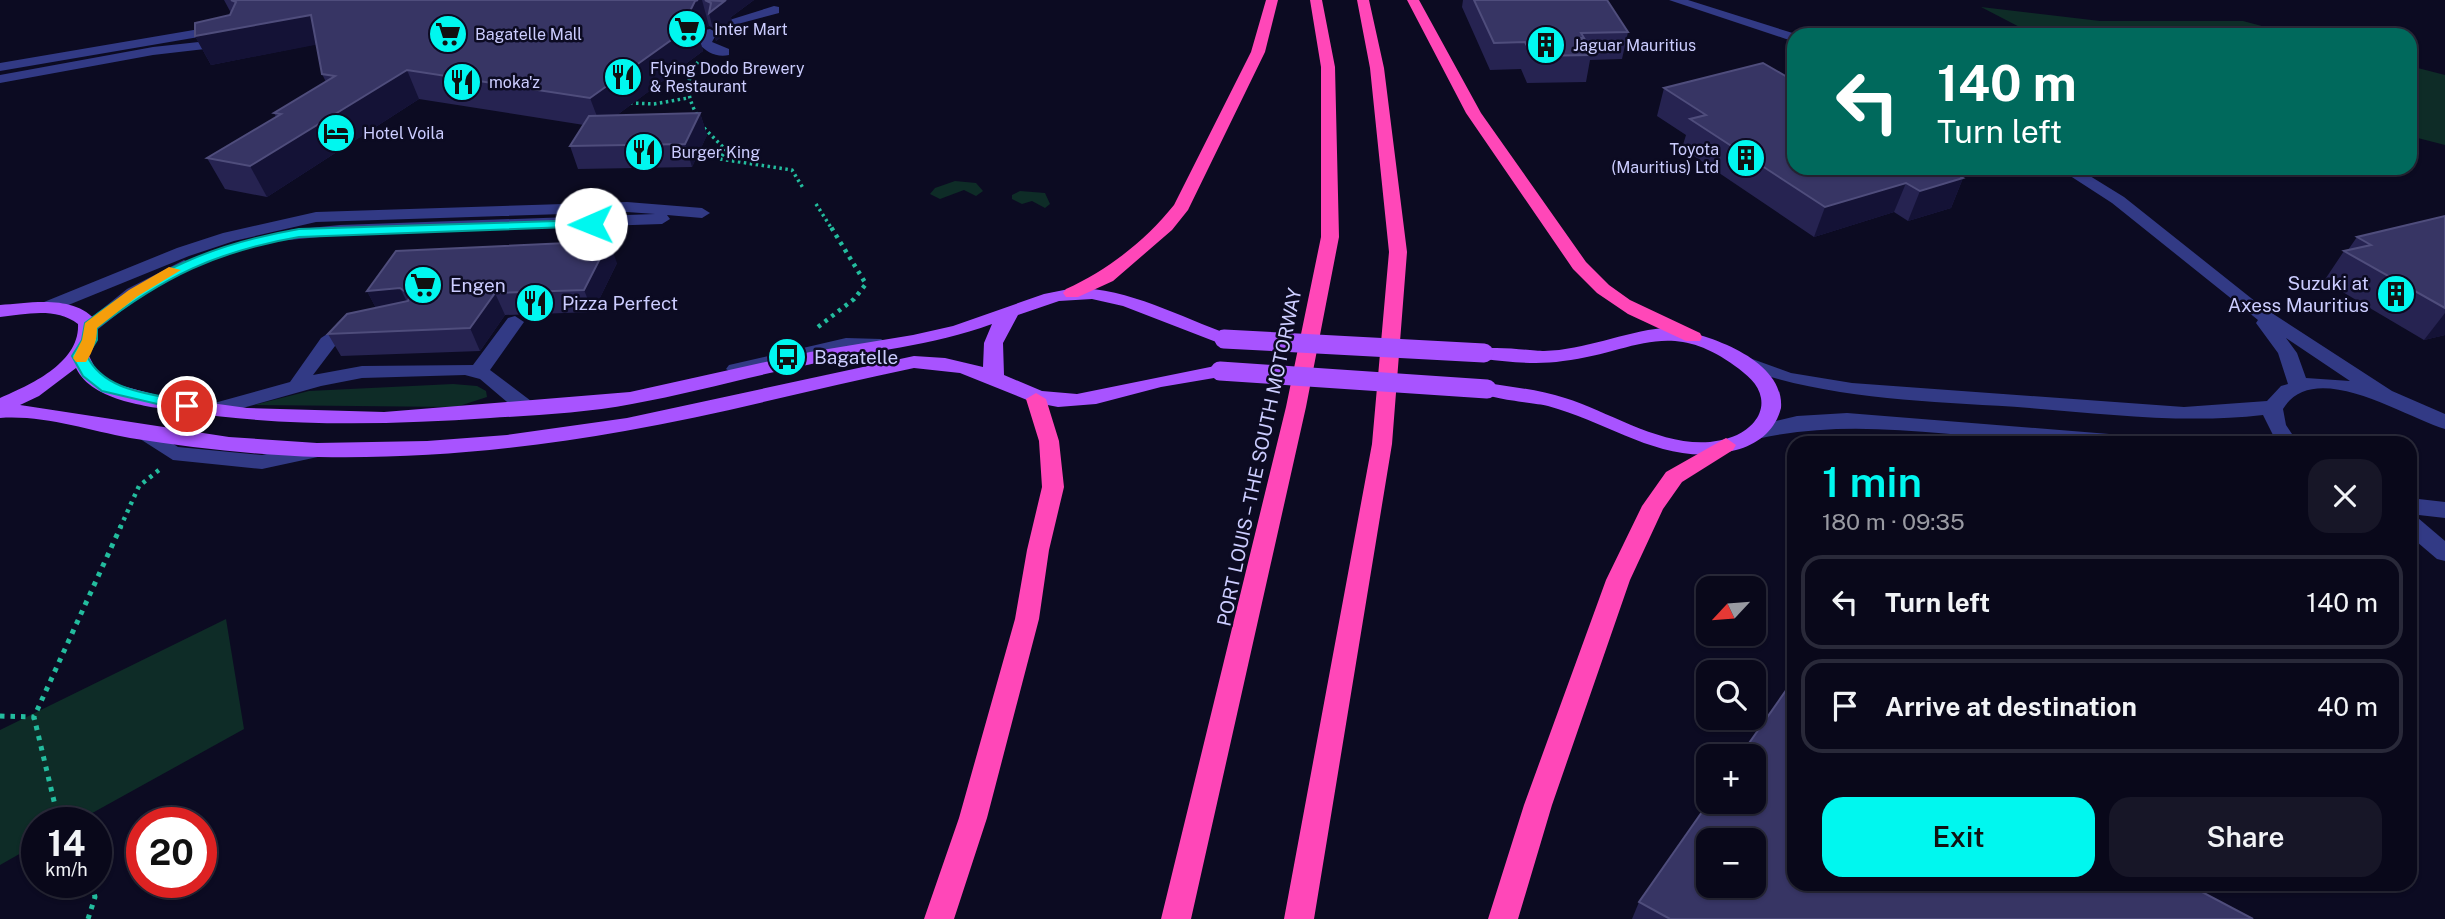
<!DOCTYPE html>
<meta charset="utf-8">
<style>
body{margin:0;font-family:"Public Sans",sans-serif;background:#171627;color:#f1f3f6;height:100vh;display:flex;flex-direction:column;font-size:26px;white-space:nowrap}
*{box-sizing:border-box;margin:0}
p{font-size:23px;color:#999aa2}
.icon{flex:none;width:38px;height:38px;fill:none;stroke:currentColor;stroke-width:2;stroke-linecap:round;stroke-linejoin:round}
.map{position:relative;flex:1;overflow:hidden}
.panel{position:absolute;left:1787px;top:436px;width:630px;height:455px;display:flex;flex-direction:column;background:#09081a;border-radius:21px;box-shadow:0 2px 5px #0004,0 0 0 2px #292939}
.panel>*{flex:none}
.top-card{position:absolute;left:1787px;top:28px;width:630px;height:147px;border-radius:21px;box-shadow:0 2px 5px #0004,0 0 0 2px #292939;background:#00695c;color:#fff;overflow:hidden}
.needle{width:46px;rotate:244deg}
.fabs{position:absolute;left:1696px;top:576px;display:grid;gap:14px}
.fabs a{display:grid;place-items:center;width:70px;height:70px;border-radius:14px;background:#09081a;box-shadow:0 2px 5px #0004,0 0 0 2px #292939;font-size:35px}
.speed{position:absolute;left:21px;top:807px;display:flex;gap:14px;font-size:35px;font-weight:700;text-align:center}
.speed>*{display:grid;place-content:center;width:91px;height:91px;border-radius:50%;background:#09081a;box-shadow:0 2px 5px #0004,0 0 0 2px #292939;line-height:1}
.speed small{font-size:18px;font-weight:400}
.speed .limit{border:10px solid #d22;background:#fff;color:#111}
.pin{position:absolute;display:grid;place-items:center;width:60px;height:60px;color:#fff;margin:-30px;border:4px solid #fff;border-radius:50%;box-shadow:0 2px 7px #0007}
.me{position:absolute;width:77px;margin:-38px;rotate:269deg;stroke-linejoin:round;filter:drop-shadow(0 0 5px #0008)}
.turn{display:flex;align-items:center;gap:24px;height:147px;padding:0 35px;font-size:32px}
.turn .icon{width:91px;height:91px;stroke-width:2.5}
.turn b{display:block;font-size:49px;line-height:60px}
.round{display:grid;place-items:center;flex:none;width:74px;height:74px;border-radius:21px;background:#171627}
.overview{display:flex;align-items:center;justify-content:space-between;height:119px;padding:0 35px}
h1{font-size:42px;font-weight:600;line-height:52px;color:#00f7ef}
.action{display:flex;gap:14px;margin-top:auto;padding:14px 35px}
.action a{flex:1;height:80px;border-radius:21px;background:#00f7ef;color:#111;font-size:28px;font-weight:600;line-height:80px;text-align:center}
.action a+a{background:#171627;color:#f1f3f6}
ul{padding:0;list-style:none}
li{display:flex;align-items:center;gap:21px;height:94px;margin:0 14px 10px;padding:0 21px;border:4px solid #292939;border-radius:21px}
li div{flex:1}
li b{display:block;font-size:26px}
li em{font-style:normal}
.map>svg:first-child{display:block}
.green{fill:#0e2c27}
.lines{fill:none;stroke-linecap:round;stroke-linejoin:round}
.path-far2{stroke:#23bc9e;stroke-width:3.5;stroke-dasharray:2.5 3.5;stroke-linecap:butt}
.path-far1{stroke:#23bc9e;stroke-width:4.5;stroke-dasharray:3.5 5;stroke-linecap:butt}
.path{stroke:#23bc9e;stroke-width:5;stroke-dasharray:4.5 6;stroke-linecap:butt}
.minor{fill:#323a85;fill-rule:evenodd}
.major{fill:#a853ff;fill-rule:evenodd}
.highway{fill:#ff47b8;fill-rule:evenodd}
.major-bridge{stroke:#a853ff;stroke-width:19}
.wall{fill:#262351}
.shaded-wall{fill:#141236}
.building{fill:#373564;stroke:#4f4d7c;stroke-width:2;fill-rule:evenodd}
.route{fill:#00f7ef;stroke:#00a19b;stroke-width:2}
.slow{fill:#f59e0b}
.labels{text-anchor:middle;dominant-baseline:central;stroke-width:5;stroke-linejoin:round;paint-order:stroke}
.far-poi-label{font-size:16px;fill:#cccdff;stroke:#0c0b22;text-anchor:start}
.poi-label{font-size:19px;fill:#cccdff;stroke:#0c0b22;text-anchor:start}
.street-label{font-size:19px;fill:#cccdff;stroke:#0c0b22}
</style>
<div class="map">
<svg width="2445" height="919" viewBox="0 0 2445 919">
<rect width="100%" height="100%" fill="#0c0b22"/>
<g class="green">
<path d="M1981,7L2100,21H2243L2295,35H2035Z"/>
<path d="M2410,66L2445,75V145L2410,136Z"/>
<path d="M955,181L976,183L983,191L976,196L964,190L940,199L930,194L935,188Z"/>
<path d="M1020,191L1045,193L1050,204L1045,208L1032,201L1022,204L1012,199V195Z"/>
<path d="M453,384L477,386L486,391L487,397L456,407L254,405L309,391Z"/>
<path d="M226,619L244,729L76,822H37V844L0,865V730Z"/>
</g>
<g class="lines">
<g class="path-far2">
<path d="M698,62C684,81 687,97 698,117"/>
<path d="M630,103L654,104L688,98"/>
<path d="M704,128L726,150L720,159L792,170L803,188"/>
<path d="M816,204L832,229"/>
</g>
<g class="path-far1">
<path d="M818,327L854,299L866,284L831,227"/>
<path d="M120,528L139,486L159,470"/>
</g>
<g class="path">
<path d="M0,716L34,717"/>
<path d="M59,822L34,717L121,526"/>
<path d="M88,919L95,897L91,882"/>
</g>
<g class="minor">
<path d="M1669,0H1688L1799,35H1794V41L1789,40Z"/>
<path d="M774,6L779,7V13L730,26L723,22Z"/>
<path d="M223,25L228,26V32L0,71V63Z"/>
<path d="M710,29L717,33L712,42L729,49V55C717,58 706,52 698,43L705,30Z"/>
<path d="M226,39L231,40V46L153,55L0,83V75L153,47Z"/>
<path d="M2058,168H2077L2124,197L2261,306L2392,391L2445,414V429C2406,418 2314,357 2283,409L2286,425L2298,443H2277L2263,415C2185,424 2107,414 2030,408C1931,401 1831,401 1737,366L1734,362L1744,356L1791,373L1852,383L2184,407L2267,401L2281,386L2288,384L2278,353L2256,323L2258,320L2112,203ZM2286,338L2350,381L2306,378L2297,353Z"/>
<path d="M627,202L702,208L710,213L702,218L667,215L670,219L662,224L340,235L289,240L280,235L289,230L340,225L655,214L627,212L316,222L234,241L189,256L56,310H44L41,306L44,302L177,248L223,233L316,212Z"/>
<path d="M184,260L193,265L190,269L139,297L97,330L90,332L81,326L127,289Z"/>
<path d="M515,316L524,322L490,370L535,404L538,409L535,414H521L480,379L465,375L362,378L321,386L214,416L204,410L207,405L290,382L321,338L339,326L356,320L365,326L335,346L313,375L362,366L473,365L508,318Z"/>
<path d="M846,338L881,339L890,345L881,351L846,350L736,375L726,369L729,365Z"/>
<path d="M1847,413L2134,436L2144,443C2111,443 2076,445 2043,442C1947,436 1851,417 1757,439L1747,432L1750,427L1797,416Z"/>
<path d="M144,425L178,447L262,455L320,443L330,450L327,455L262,469L173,460L137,437L134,432Z"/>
<path d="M2410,498L2445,502V518L2410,514Z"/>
<path d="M2410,516L2418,518L2445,541V561L2437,559L2410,536Z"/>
</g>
<g class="major">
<path d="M1074,288C1130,288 1179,317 1231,335L1233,339L1224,345L1123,306L1092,299L1059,301L1018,315L1003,343L1004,375L1042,391L1077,394L1220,365L1230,371L1220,377L1161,387L1096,404L1058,407L1032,402L960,373L914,368C817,388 722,414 625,431C524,449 422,459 319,457C256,455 193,448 130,438C86,430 45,415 0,418V398C30,385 80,363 78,324C56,307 26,314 0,317V305C31,303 75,294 97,322L98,338L88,354L96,370L115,384L160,396L247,408L384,412L630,392L810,352L913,335L953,326L1044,294ZM992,324L984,343L983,367L945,358L914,356L627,418L507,435L427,441L317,443L229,437L20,405L39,396L76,368C92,402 152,407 185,412C287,427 387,425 490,418C537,415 586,413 632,404C691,393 748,377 807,365C869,351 932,346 992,324Z"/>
<path d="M1663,328C1702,331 1785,358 1781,408C1775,431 1758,444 1736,450C1667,469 1612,423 1548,406C1533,402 1485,400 1477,389L1487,383C1513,387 1540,390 1565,398C1617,414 1680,460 1737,435C1751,428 1764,415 1761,398C1759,384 1746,374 1735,366C1668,317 1633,353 1563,361C1537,365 1510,362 1484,359L1474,353C1482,343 1529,351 1544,351C1585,350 1623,332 1663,328Z"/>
</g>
<g class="highway">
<path d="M1266,0H1278L1265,52L1188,210L1172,230L1113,281L1078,297H1066L1063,293L1066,289C1108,270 1145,241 1174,205L1251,52Z"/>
<path d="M1310,0H1322L1335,67L1339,237L1306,407L1191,919H1161L1286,407L1321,237V67Z"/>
<path d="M1357,0H1369L1384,68L1407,252L1392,444L1314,919H1284L1372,444L1389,252L1370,68Z"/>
<path d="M1407,0H1419L1481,113L1586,262L1609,285L1630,300L1700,333L1702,337L1700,341H1686L1628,314L1597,293L1573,269L1466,113Z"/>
<path d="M1036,393L1046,399L1059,441L1064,487L1049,550L1039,619L987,818L954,919H924L959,818L1015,619L1027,550L1042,487L1039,441L1026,399Z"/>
<path d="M1726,438L1736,445L1733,450L1682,482L1663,509L1630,580L1552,805L1518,919H1488L1524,805L1606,580L1642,506L1666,472Z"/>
</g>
<g class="major-bridge">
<path d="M1224,339L1484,353"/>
<path d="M1220,371L1487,389"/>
</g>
</g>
<g class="wall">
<path d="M224,0H754L731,17L733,28L716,41L713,28L709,26L703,29L699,37L703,51L617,115L700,113L707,135L692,167L578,169L570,146L584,125L419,99L267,197L225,189L207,158L276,117L274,113L326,82L322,74L317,44L211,65L195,36L230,15L231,13Z"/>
<path d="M1463,0H1607L1628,32L1622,59L1590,60L1586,82L1527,83L1521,69L1490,70L1462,7Z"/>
<path d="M1664,88L1963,178L1951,208L1908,221L1894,212L1814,237L1682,148L1686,135L1657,116Z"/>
<path d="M2445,216V335L2424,340L2324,281L2344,251L2348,250L2357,237Z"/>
<path d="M617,263L593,312L505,315L480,351L341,356L328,334L376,308L367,291Z"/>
<path d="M1639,902L2253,919H1632Z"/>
</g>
<g class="shaded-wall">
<path d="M698,0H702L709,26L703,29L699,37L703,51L601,127L590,98L688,15L695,1Z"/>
<path d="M715,0H754L731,17L733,28L716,41L709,13Z"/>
<path d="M311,15L325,43L211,65L195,36Z"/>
<path d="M407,70L419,99L267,197L250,166Z"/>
<path d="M700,113L707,135L692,167L685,144Z"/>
<path d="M1963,178L1951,208L1908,221L1920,191Z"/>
<path d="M1906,183L1894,212L1814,237L1825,207Z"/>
<path d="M609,241L617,263L593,312L584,290Z"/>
<path d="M400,288L411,310L379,314L367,291Z"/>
<path d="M495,293L505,315L480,351L470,328Z"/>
<path d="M2445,313V335L2424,340Z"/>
</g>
<g class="building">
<path d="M231,0H698L695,1L688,15L695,23L590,98L407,70L250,166L207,158L281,114L274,113L335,76L322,74L311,15L195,36V23L230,15L236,2Z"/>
<path d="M705,0L722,1L726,0L709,13L711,3Z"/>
<path d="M1474,0H1607L1628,32L1581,33L1584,38H1581L1591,55L1532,56L1525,42L1494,43Z"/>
<path d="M1763,63L1794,81V168H1945L1963,178L1920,191L1906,183L1825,207L1690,119L1706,115L1664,88Z"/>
<path d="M700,113L685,144L570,146L589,116Z"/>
<path d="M2445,216V308L2344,251L2371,245L2357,237Z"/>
<path d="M609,241L584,290L495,293L470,328L328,334L347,314L408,301L410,295L400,288L367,291L396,251Z"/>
<path d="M1794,679V884H2187L2253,919H1670L1639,902L1709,802H1754V756H1740ZM1708,840H1754V886H1708Z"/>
</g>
<path class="route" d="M591,220L595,221V226L299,237C217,251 163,277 97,328V340L87,356C106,394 155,393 193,403L195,406L187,411L102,391L83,376L72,356L82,340L85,323C155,270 212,244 299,229Z"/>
<path class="slow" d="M169,267L181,270L138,296L97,328C97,341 93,351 86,362H76L73,358L82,340L85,323L129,290Z"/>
<defs>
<symbol id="supermarket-disc" viewBox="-11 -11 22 22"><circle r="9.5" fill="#00f7ef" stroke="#0c0b22"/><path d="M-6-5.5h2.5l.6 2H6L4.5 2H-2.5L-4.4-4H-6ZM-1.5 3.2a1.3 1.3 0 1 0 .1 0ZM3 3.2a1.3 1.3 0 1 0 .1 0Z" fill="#111"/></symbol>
<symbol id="building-disc" viewBox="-11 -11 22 22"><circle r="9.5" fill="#00f7ef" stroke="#0c0b22"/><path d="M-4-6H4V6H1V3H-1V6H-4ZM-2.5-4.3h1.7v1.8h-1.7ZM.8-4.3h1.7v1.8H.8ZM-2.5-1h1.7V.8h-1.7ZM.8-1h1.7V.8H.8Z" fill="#111"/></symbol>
<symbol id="restaurant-disc" viewBox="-11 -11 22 22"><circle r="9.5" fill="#00f7ef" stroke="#0c0b22"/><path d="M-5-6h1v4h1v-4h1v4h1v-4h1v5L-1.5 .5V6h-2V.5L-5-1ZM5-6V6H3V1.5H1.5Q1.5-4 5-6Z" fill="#111"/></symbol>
<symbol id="hotel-disc" viewBox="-11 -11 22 22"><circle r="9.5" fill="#00f7ef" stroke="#0c0b22"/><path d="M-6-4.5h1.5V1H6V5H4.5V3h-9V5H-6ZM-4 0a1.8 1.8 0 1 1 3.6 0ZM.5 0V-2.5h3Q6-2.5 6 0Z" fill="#111"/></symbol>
<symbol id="bus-disc" viewBox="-11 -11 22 22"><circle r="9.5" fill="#00f7ef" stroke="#0c0b22"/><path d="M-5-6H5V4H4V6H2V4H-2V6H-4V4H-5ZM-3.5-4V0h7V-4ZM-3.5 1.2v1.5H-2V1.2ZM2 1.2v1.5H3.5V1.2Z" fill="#111"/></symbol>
</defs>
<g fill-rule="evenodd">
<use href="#supermarket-disc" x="665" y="7" width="44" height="44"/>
<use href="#supermarket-disc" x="426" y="12" width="44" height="44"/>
<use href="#building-disc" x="1524" y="23" width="44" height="44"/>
<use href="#restaurant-disc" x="601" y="55" width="44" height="44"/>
<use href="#restaurant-disc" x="440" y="60" width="44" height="44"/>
<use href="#hotel-disc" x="314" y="111" width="44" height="44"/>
<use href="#restaurant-disc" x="622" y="130" width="44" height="44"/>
<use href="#building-disc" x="1724" y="136" width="44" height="44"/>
<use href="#supermarket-disc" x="401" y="263" width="44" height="44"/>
<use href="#building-disc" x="2374" y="272" width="44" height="44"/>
<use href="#restaurant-disc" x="513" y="281" width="44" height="44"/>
<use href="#bus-disc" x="765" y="335" width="44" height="44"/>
</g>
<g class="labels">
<g class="far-poi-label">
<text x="714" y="29">Inter Mart</text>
<text x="475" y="34">Bagatelle Mall</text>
<text x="1573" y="45">Jaguar Mauritius</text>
<text x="650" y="68">Flying Dodo Brewery<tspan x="650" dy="18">&amp; Restaurant</tspan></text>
<text x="489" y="82">moka'z</text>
<text x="363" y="133">Hotel Voila</text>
<text x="1719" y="149" text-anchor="end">Toyota<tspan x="1719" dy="18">(Mauritius) Ltd</tspan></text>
<text x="671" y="152">Burger King</text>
</g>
<g class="poi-label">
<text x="2369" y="283" text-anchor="end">Suzuki at<tspan x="2369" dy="22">Axess Mauritius</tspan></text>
<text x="450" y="285">Engen</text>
<text x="562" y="303">Pizza Perfect</text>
<text x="814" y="357">Bagatelle</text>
</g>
<g class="street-label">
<text transform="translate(1259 457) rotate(-78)">PORT LOUIS – THE SOUTH MOTORWAY</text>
</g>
</g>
</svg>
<div class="fabs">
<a><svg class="needle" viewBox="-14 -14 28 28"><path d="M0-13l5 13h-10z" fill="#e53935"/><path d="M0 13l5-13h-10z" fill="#999aa2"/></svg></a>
<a><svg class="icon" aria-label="search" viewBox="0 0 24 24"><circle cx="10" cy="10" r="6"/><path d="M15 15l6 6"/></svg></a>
<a>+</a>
<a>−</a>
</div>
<div class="speed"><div>14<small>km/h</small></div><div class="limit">20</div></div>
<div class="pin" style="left:187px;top:406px;background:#d93025"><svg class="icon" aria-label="arrive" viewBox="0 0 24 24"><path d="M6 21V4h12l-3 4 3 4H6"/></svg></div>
<svg class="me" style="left:591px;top:224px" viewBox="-20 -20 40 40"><circle r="19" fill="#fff"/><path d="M0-13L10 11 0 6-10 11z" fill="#00f7ef"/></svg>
<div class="top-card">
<div class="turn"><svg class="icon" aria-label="left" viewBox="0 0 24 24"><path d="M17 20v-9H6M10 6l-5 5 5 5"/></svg><div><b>140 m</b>Turn left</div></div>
</div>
<section class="panel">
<div class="overview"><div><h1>1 min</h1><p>180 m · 09:35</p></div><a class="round"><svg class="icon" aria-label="close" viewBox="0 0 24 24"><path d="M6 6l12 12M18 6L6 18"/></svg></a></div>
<ul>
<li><svg class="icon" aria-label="left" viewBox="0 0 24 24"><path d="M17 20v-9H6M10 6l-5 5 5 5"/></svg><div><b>Turn left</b></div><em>140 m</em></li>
<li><svg class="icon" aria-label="arrive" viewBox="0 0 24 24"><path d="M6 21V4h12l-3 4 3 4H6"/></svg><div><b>Arrive at destination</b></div><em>40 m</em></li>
</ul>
<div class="action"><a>Exit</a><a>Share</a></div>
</section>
</div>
